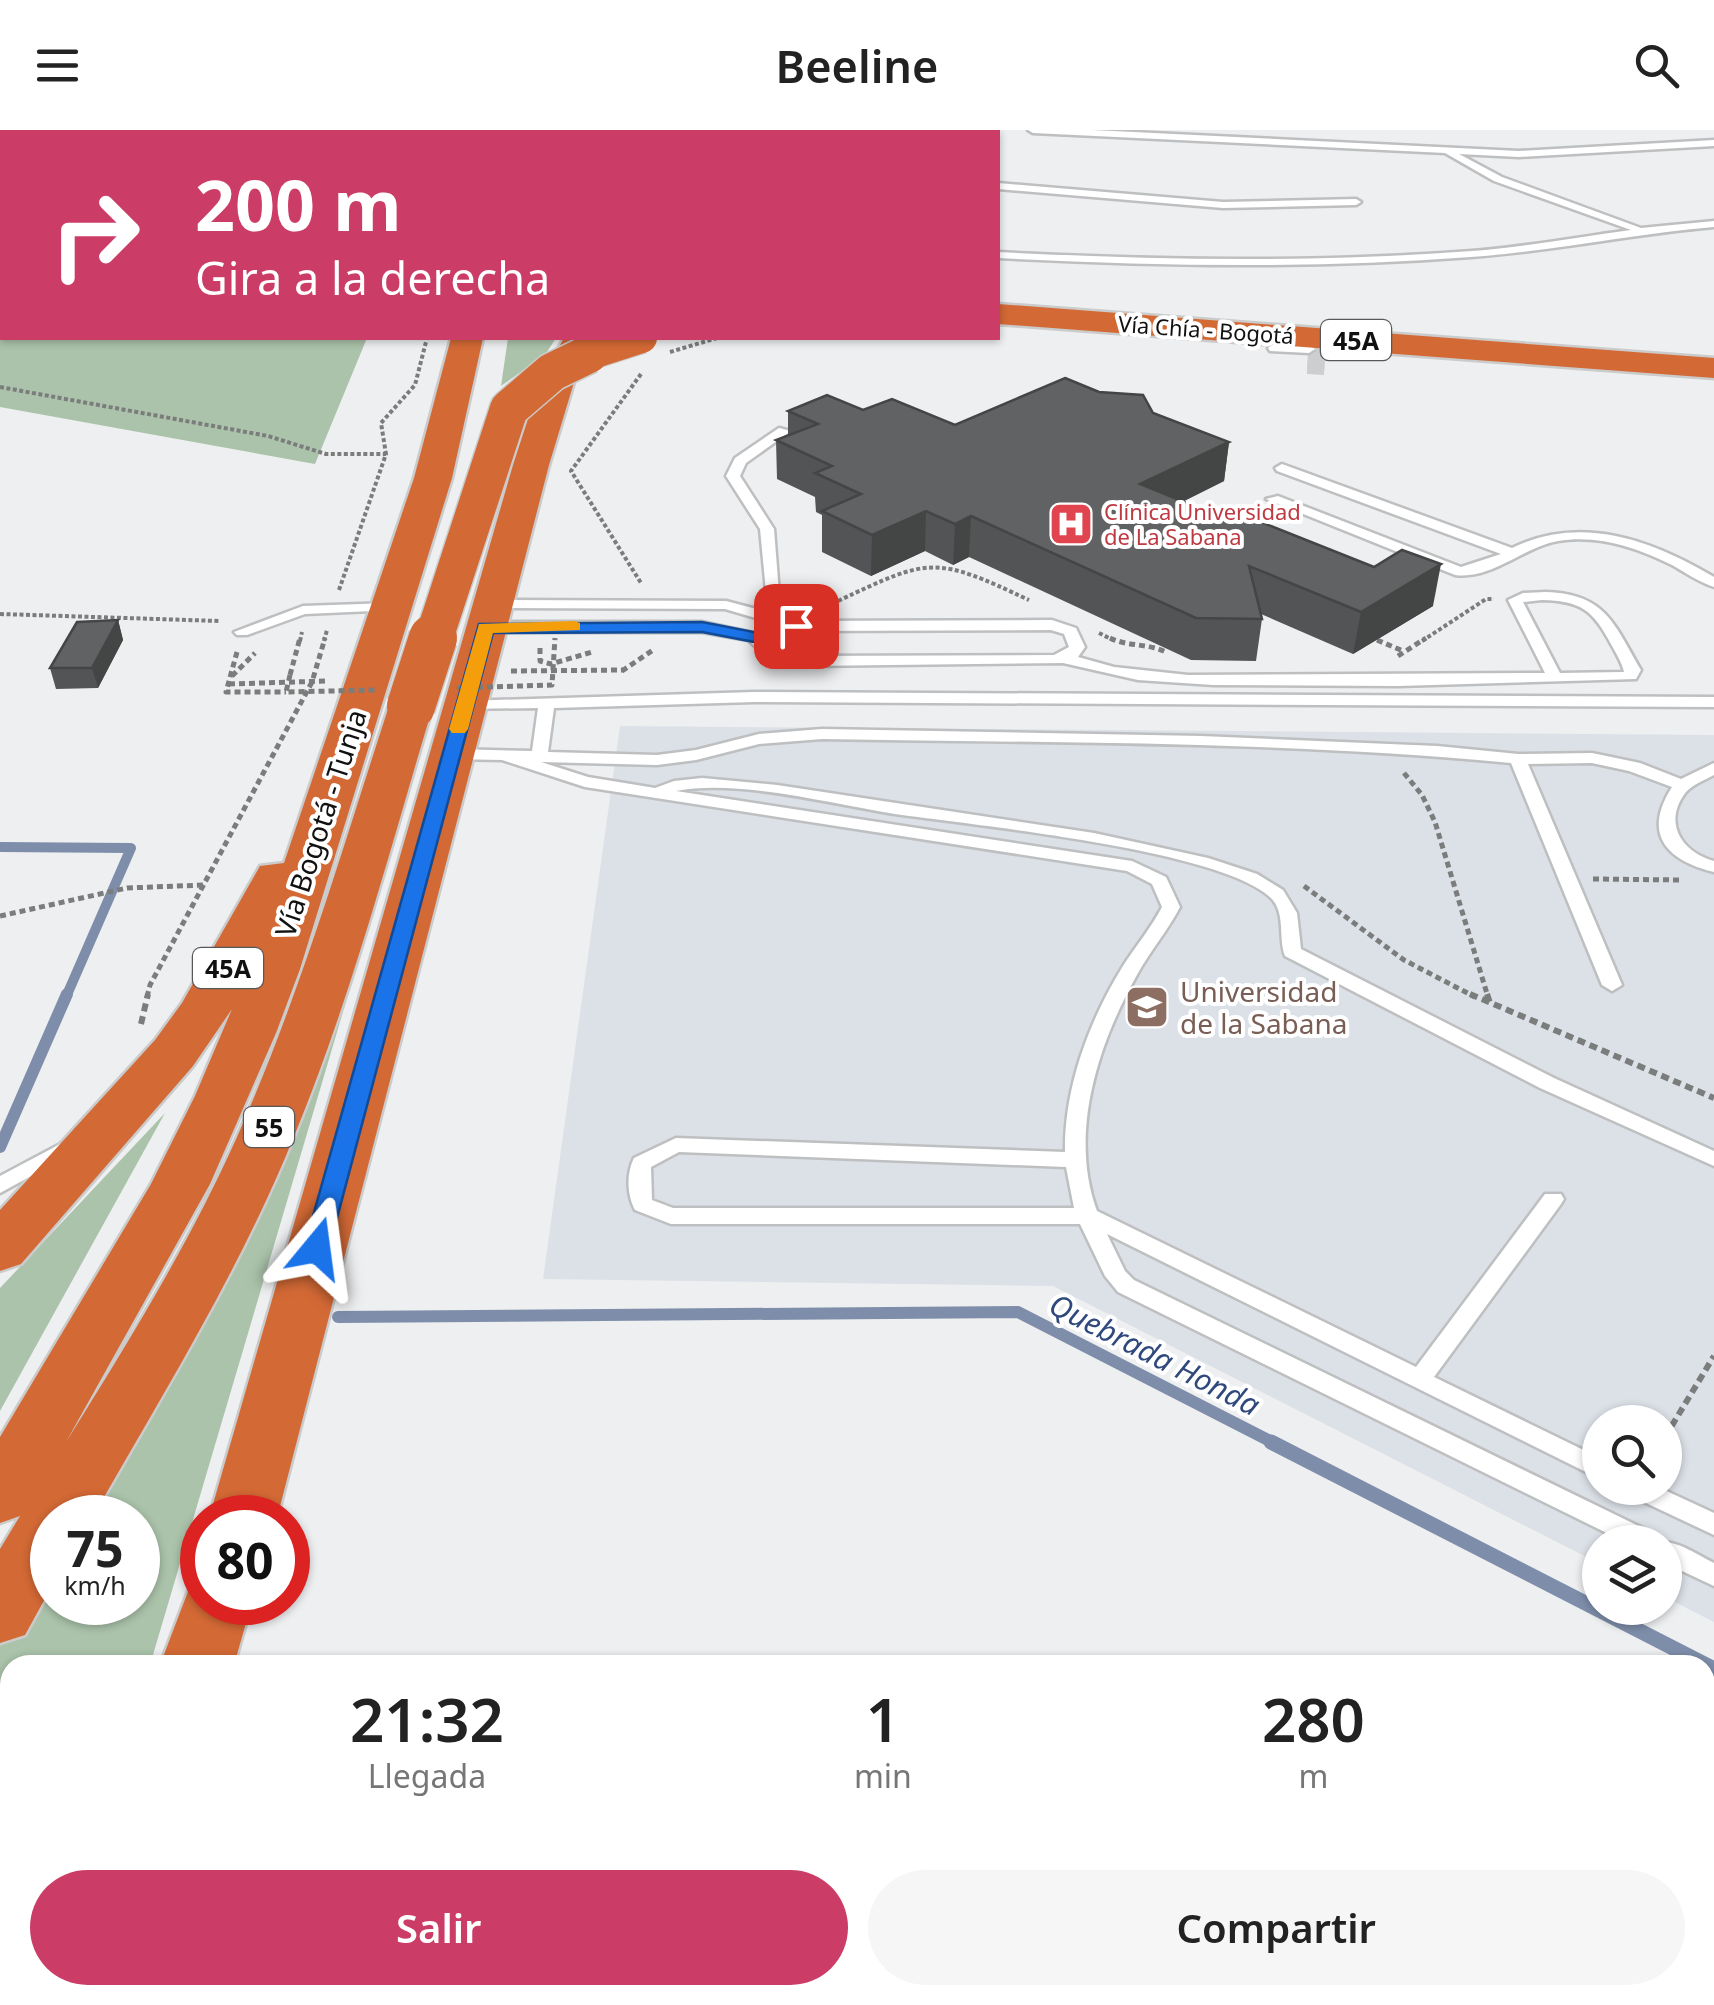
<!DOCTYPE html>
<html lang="es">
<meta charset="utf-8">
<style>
body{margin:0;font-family:"Noto Sans",sans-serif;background:#f6f6f6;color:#222;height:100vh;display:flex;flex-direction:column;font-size:38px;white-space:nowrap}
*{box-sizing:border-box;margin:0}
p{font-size:32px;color:#767676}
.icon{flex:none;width:55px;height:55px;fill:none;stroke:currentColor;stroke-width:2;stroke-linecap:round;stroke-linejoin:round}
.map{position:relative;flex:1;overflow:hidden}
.side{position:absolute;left:0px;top:1525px;width:1715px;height:350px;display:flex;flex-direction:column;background:#fff;border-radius:30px 30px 0 0;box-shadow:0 2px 8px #0004}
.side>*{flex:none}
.top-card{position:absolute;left:0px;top:0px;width:1000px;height:210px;box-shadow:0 2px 8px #0004;background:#cb3c66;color:#fff;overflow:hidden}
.fabs{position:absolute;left:1582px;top:1275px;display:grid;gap:20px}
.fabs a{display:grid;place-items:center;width:100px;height:100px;border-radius:50%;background:#fff;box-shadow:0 2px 8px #0004;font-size:50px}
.speed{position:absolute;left:30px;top:1365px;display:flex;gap:20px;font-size:50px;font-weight:700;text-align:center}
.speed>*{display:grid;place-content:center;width:130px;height:130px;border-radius:50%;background:#fff;box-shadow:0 2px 8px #0004;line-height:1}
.speed small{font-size:25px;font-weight:400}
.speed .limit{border:15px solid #d22;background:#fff;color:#111}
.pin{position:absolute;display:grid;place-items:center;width:85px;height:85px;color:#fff;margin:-42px;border-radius:20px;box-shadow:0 5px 15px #0006}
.me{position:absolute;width:110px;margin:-55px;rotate:16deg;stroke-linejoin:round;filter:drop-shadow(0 0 8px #0008)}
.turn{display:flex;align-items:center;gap:35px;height:210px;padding:0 30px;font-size:45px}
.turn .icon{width:130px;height:130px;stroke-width:2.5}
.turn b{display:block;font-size:70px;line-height:85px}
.eta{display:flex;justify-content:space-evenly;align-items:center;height:170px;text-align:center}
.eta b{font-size:60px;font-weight:600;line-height:70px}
.button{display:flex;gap:20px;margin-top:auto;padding:20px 30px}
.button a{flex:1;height:115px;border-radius:60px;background:#cb3c66;color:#fff;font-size:40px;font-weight:600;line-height:115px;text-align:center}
.button a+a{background:#f6f6f6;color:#222}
header{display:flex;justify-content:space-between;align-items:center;height:130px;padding:0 30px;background:#fff;font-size:45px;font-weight:600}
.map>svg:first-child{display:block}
.built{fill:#dce1e8;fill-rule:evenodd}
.green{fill:#abc3aa}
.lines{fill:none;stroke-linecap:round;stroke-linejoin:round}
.stream-far2{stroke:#7e8eaa;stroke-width:10}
.stream-far1{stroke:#7e8eaa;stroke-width:12}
.stream{stroke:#7e8eaa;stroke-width:15}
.highway-tunnel-far1{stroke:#cdcecf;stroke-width:30;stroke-dasharray:30 15;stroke-linecap:butt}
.highway-tunnel{stroke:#cdcecf;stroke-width:38;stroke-dasharray:38 19;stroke-linecap:butt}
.lane-casing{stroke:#bebfc0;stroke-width:5}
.highway-casing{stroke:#cbcbcb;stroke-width:5}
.path-far2{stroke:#7b7c7c;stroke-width:4;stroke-dasharray:4 2.5;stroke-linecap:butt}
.path-far1{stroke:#7b7c7c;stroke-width:5;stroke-dasharray:6 4;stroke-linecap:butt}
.path{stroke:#7b7c7c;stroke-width:6;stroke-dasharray:8 5;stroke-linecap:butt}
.lane{fill:#fff;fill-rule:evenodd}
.highway{fill:#d36935;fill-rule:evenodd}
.highway-bridge-far2-casing{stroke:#cbcbcb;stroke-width:32;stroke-linecap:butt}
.highway-bridge-far1-casing{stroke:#cbcbcb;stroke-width:41;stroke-linecap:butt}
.highway-bridge-casing{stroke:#cbcbcb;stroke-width:51;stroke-linecap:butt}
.path-bridge{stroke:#7b7c7c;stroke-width:5;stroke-dasharray:6 4;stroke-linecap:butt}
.highway-bridge-far2{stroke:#d36935;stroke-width:30}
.highway-bridge-far1{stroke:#d36935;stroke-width:38}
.highway-bridge{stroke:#d36935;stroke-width:48}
.wall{fill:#535455}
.shaded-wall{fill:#444545}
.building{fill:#616263;stroke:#444545;stroke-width:2.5}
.route{fill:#1a73e8;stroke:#114b97;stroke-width:2.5}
.slow{fill:#f59e0b}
.labels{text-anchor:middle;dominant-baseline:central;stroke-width:8;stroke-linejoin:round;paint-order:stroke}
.far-street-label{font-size:22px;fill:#111;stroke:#fff}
.far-health-label{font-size:22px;fill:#be3a42;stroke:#fff;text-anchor:start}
.shield{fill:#fff;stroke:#585858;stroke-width:2.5}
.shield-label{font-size:25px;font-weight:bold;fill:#111}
.street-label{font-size:28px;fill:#111;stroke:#fff}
.education-label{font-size:28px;fill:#785e54;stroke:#fff;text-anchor:start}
.water-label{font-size:30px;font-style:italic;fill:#30497d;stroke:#fff}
</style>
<header><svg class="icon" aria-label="menu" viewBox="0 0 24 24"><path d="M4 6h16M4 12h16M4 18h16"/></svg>Beeline<svg class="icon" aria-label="search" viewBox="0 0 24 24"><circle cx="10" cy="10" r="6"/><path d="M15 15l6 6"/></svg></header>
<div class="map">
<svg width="1714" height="1875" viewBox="0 0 1714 1875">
<rect width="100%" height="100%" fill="#eeeff0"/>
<path class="built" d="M620,596L1714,605V1492L1665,1467V1412H1600V1434L1053,1156L543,1149ZM1600,1292H1665V1358H1600Z"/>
<g class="green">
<path d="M0,0H223L2,2V208H367L315,334L0,277Z"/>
<path d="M508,208H556L545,225L501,256Z"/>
<path d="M363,814L150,1535H10V1865H31L27,1875H0V1516L52,1434V1472H138V1388L83,1387L269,1048Z"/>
<path d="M165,983L0,1281V1158Z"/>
</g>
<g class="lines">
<path class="stream-far2" d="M0,717L131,718L66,867"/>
<g class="stream-far1">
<path d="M0,1017L67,864"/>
<path d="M338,1187L1018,1182L1276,1314"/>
</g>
<path class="stream" d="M1271,1312L1714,1539"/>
<path class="highway-tunnel-far1" d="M1308,225L1325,226"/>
<path class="highway-tunnel" d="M1308,225L1325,226"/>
<defs>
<g id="lane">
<path d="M888,0H898L899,2H889Z"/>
<path d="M1028,0H1092L1519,21L1714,10V16L1519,27L1459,24L1502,47L1641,98L1714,91V97C1633,104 1553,121 1471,127C1314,139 1156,136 998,128V122C1156,130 1314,133 1472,121C1525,117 1578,107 1631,100L1494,51L1445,23L1033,3Z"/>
<path d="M998,53L1223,72L1356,69L1361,72L1356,75L1223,78L998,59Z"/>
<path d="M1274,214L1309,215L1315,219L1309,223L1270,221L1268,218Z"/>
<path d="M1326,216L1350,220L1352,223L1346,227L1322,223V217Z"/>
<path d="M779,298L791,301L746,333L740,346L774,399L781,489L766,491L725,479L491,478L484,474L491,470L726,471L768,482L760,399L726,346L735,328Z"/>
<path d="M1282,334L1512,418C1581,384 1652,410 1714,447V457C1699,452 1686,443 1672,435C1638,418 1598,404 1558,411C1523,417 1492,450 1455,445L1266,369L1278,366L1461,437L1501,424L1277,341L1275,338Z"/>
<path d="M1546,462C1606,464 1614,494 1641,540L1636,549L1398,556L1213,555L1138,550L1063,533L806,536L767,527L748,510L702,502H485L477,497L485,492H702L753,503L777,520L806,526L1054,525L1069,517L1064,504L1051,500L797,501L789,496L797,491L1052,490L1076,498L1085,517L1078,527L1114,537L1188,545L1545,543L1508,470L1523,463ZM1542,470C1581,471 1593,480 1611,514C1616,523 1622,533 1624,542L1560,543L1523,472Z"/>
<path d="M390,473L395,474V480L305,484L247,505H237L234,502L303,476Z"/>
<path d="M754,562L1714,567V577L754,572L554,578L548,622L657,625L696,620L759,604L822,599L1201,606L1437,616L1518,624L1592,623L1640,633L1681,649L1714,633V645C1705,650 1693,654 1686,662C1662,693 1682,722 1714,731V742C1666,730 1642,704 1672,657L1629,641L1592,633L1528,634L1622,855L1612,861L1602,855L1511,633C1283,611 1052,613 822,609L759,614L696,630L657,635L541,632L588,647L655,658L674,651L702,648L777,655L1094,703L1208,728L1257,744L1283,760L1297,783L1301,819L1554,948L1714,1021V1036L1540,958L1285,826C1278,809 1286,783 1271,768C1221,719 971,695 895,684C831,674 738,649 676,661L1132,731L1166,747L1180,777C1168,800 1151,820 1138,843C1099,912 1068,1002 1097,1081L1416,1237L1545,1064H1561L1564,1069L1561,1074L1434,1247L1600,1328V1349L1107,1104L1125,1141L1134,1150L1657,1405L1661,1412C1678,1411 1698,1425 1714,1433V1456L1665,1433V1412H1625L1118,1162L1105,1146L1080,1094H671L635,1080C627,1065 626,1044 634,1028L676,1008L1065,1022C1064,958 1089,891 1123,836C1136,816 1151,798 1162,777L1152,754L1127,741L585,657L502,630L451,629L443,624L451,619L532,621L538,578L458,579V573L464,571ZM679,1022L1066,1037L1074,1078H673L652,1070L651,1037Z"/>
<path d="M66,1011L76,1018L73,1023L0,1063V1046Z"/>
<path d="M1626,1358H1660L1714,1383V1405L1629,1365Z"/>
</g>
<g id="highway">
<path d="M998,174L1714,228V248L998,194Z"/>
<path d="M451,208H483L452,348L300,839L276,903L210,1054L66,1312C128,1213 189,1114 237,1007C299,868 342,720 389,576L395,567L411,563L427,567L433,576C390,719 352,865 295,1004C241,1138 164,1262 92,1388H52V1456L25,1505L0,1513V1419L20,1386L0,1393V1307L151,1054L195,966L232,879L193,936L21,1134L0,1141V1080L155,910L182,873L260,736L284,733L414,348Z"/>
<path d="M564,208H596L575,249L549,335L277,1388H209L513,335L541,249Z"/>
<path d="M202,1447V1472H252L234,1535H160L192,1451Z"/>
<path d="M52,1865H136L133,1875H49Z"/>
</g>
</defs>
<use href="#lane" class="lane-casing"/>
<use href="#highway" class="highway-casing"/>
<g class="path-far2">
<path d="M670,222L717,208"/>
<path d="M641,244L571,341L641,453"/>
<path d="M0,257L268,306L326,324H386"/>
<path d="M339,460L386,324L381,293L415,255L427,208"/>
<path d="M838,471C931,427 935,426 1029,470"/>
<path d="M0,484L219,491"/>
<path d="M1099,503L1115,511"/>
<path d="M300,511L302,502"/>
<path d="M324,511L327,500"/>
<path d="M1422,511L1486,469H1494"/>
</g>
<g class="path-far1">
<path d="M1110,508C1129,517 1147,513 1166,522"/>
<path d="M1377,510L1403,521"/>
<path d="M540,518V531L551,534L592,522"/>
<path d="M237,522L226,562H286"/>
<path d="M1398,526L1426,508"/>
<path d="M511,541L624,540"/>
<path d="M622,541L653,520"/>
<path d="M290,545L300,508"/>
<path d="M232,546L255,523"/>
<path d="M229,554L327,551"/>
<path d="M1404,643L1422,665L1435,692L1488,867"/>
<path d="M1593,749L1680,750"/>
<path d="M1304,756L1404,830L1475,867"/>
<path d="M0,786L127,758L204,755"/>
<path d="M147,867L150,855L312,552L325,508"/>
</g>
<g class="path">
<path d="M1470,864L1714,968"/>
<path d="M1487,864L1490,873"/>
<path d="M141,894L148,864"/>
<path d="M1665,1307L1714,1226"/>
</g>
<use href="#lane" class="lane"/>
<use href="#highway" class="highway"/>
<defs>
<path id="highway-bridge-far2" d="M583,227L642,208"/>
<path id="highway-bridge-far1" d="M433,511L509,279L552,242L589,224"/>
<path id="highway-bridge" d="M411,576L433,508"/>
</defs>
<use href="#highway-bridge-far2" class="highway-bridge-far2-casing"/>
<use href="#highway-bridge-far1" class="highway-bridge-far1-casing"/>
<use href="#highway-bridge" class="highway-bridge-casing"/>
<g class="path-bridge">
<path d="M290,545L286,562L375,560"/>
<path d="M457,558L552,555L555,508"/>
</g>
<use href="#highway-bridge-far2" class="highway-bridge-far2"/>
<use href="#highway-bridge-far1" class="highway-bridge-far1"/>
<use href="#highway-bridge" class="highway-bridge"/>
</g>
<g class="wall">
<path d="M863,280L955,295L1153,283L1229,312L1224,351L1182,372L1433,476L1353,524L1261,484L1262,489L1256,531L1191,530L969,427L953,435L925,421L871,446L822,422V385L816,382L815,367L777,349L776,310L788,305V281Z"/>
<path d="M118,490L123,510L98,558L56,559L50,538Z"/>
</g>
<g class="shaded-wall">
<path d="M313,0H345L346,2H309Z"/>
<path d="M1229,312L1224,351L1136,395L1140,354Z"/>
<path d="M926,381L925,421L871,446L872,405Z"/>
<path d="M971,386L969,427L953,435L955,394Z"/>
<path d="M1441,434L1433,476L1353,524L1361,482Z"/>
<path d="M118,490L123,510L98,558L92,538Z"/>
</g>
<g class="building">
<path d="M242,0H313L309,2H263Z"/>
<path d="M1065,248L1099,262L1143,265L1153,283L1229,312L1140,354L1211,383L1223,377L1374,437L1402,420L1441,434L1361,482L1249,436L1262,489L1196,488L971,386L955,394L926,381L872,405L822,381L861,364L815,343L832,336L776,310L818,294L788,281L827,265L863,280L892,269L955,295Z"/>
<path d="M118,490L92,538H50L77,492Z"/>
</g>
<path class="route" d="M796,490L805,496L798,509L775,516L702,502L493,503L329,1118L326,1125H308L304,1118L479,494L702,492L774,506L785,502L790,492Z"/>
<path class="slow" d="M574,491L580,493V500L493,503L468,599L465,603H452L449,599L479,494Z"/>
<defs>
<symbol id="hospital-square" viewBox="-11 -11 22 22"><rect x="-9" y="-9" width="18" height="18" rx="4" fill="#e0444e" stroke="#fff"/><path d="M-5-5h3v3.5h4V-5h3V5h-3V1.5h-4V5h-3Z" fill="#fff"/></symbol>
<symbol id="university-square" viewBox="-11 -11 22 22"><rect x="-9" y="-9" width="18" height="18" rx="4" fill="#8d6e63" stroke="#fff"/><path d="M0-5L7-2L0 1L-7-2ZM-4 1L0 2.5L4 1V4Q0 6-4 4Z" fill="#fff"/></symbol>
</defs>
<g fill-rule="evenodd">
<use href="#hospital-square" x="1046" y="369" width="50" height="50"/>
<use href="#university-square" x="1122" y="852" width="50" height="50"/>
</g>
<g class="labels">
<g class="far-street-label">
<text transform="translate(1206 199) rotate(4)">Vía Chía - Bogotá</text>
</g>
<g class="far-health-label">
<text x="1104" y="381">Clínica Universidad<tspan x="1104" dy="25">de La Sabana</tspan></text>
</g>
<g class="shield">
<rect x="1321" y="190" width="70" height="40" rx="8"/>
<rect x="193" y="818" width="70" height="40" rx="8"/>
<rect x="244" y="977" width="50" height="40" rx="8"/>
</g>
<g class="shield-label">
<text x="1356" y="210">45A</text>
<text x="228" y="838">45A</text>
<text x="269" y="997">55</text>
</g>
<g class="street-label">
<text transform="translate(320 693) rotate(-72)">Vía Bogotá - Tunja</text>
</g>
<g class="education-label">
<text x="1180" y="861">Universidad<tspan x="1180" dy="32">de la Sabana</tspan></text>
</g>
<g class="water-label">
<text transform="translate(1155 1224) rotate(27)">Quebrada Honda</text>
</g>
</g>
</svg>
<div class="fabs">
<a><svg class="icon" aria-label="search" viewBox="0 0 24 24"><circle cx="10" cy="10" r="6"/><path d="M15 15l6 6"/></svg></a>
<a><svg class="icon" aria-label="layers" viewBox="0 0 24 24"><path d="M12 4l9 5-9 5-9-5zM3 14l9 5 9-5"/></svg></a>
</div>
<div class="speed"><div>75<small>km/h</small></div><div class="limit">80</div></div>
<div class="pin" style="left:796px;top:496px;background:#d93025"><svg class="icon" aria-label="arrive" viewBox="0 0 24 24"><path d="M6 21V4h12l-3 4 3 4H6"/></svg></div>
<svg class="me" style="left:317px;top:1118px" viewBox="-20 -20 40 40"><path d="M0-17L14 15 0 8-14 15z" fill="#1a73e8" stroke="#fff" stroke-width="4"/></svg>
<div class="top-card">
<div class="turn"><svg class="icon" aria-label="right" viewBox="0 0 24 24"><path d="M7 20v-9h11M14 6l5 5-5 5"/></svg><div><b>200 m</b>Gira a la derecha</div></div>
</div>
<section class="side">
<div class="eta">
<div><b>21:32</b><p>Llegada</p></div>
<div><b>1</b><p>min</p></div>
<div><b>280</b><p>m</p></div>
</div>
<div class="button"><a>Salir</a><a>Compartir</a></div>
</section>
</div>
